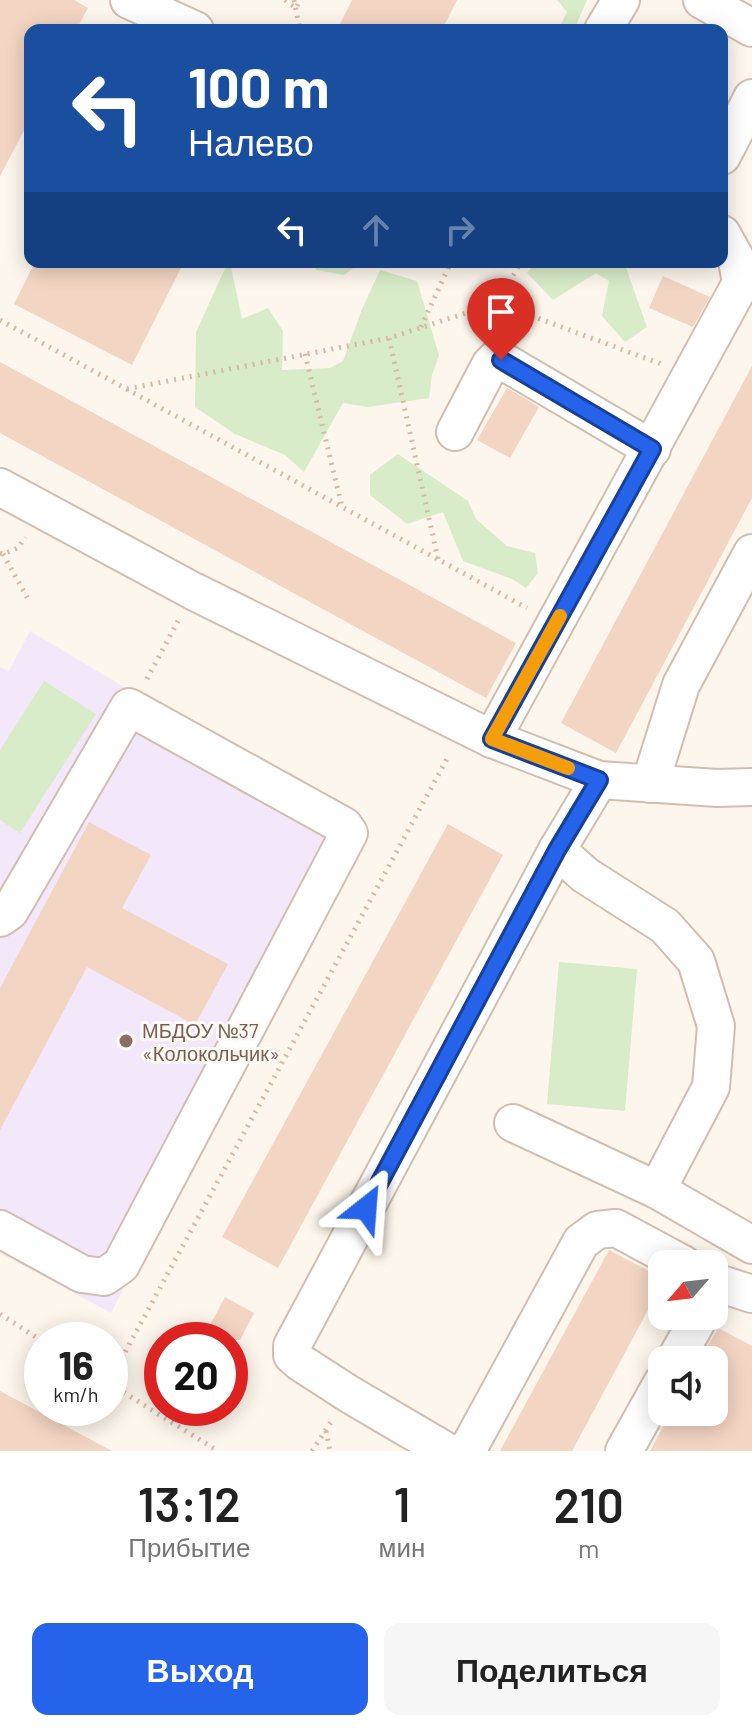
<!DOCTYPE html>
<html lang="ru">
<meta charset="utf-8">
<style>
body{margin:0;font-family:Barlow,sans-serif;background:#f6f6f6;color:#222;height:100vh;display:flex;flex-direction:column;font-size:30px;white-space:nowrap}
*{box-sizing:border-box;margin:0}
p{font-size:26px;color:#767676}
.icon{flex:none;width:44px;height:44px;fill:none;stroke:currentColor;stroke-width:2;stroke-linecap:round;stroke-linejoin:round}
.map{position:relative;height:1451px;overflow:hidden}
.sheet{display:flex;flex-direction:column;background:#fff;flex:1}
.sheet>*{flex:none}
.guide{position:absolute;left:24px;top:24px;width:704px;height:244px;border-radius:16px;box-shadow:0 4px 20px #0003;background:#1a4fa0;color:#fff;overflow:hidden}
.needle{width:52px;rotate:242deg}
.controls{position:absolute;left:648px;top:1250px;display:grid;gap:16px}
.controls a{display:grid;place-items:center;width:80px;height:80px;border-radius:16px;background:#fff;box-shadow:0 4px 20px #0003;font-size:40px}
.speed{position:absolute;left:24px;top:1322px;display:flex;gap:16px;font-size:40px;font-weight:700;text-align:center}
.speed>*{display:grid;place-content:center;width:104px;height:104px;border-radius:50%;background:#fff;box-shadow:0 4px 20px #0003;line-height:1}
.speed small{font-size:20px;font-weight:400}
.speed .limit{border:12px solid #d22;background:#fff;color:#111}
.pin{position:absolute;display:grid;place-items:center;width:68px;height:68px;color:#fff;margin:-82px -34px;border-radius:50% 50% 50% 0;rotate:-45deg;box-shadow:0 0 8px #0007}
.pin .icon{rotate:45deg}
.me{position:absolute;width:88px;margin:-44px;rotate:28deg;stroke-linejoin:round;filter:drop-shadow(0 0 6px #0008)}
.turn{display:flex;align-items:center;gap:28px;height:168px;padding:0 32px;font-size:36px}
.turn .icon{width:104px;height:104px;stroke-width:2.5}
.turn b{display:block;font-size:56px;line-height:68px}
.lanes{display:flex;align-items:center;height:76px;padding:0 32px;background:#0003;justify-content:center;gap:40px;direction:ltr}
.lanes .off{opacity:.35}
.eta{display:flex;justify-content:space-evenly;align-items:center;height:136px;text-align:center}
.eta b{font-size:48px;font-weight:600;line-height:56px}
.cta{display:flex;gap:16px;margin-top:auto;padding:16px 32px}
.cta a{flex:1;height:92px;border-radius:16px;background:#2563eb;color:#fff;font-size:32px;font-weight:600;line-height:92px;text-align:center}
.cta a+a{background:#f6f6f6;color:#222}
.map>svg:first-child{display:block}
.education{fill:#f3e8fa}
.green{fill:#d8ecc9}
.building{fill:#f3d5c3}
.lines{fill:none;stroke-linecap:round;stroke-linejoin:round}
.minor-casing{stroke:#d1beb0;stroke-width:40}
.path{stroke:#d9b8a5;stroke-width:5;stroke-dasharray:2 6;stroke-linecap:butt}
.minor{stroke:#fff;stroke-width:36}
.route-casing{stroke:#184099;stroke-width:20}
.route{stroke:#2563eb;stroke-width:14}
.slow{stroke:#f59e0b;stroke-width:14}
.education-dot{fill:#8d6e63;stroke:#fffaf3;stroke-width:3}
.labels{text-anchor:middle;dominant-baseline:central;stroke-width:6;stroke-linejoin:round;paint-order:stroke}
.education-label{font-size:20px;fill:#785e54;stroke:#fffaf3;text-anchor:start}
</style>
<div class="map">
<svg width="752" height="1451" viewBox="0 0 752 1451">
<rect width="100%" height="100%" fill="#fdf6ec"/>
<path class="education" d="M30,631L363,829L111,1313L0,1253V667L9,671Z"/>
<g class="green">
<path d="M557,0H587L574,30H558L567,12Z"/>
<path d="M228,262H230L242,319L268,308L283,331L282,370L330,368L343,361L362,309L380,270L417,281L439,355L432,375L429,398L368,407L343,403L304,472L285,455L235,434L195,407L196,332Z"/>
<path d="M314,262H361L344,275L316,270Z"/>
<path d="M537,262H624L647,327L625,342L602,316L609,281L596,273L553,300L527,273Z"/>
<path d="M398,454L468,501L476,519L507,546L535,553L538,573L526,588L512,579L463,561L443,512L407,524L370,495V475Z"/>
<path d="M44,681L96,714L20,833L0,820V750Z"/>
<path d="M559,962L637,969L625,1111L547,1104Z"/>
</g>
<g class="building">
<path d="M0,0H74L88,8L76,30H30V119L0,176Z"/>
<path d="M352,0H457L442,30H337Z"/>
<path d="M35,262H184L132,365L14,304Z"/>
<path d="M663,276L710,297L693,327L649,308Z"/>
<path d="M0,362L516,643L486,698L0,433Z"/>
<path d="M752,366V498L616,753L561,723Z"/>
<path d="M507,388L539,407L510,458L477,440Z"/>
<path d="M89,822L151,855L122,908L228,964L195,1025L87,967L0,1130V988Z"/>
<path d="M448,824L503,855L278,1268L222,1237Z"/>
<path d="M609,1250L662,1278V1284L572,1451H500Z"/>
<path d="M225,1297L254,1313L240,1340H202Z"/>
<path d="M718,1328L752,1346V1451H650L671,1412H714V1360H699Z"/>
<path d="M0,1391L112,1451H0Z"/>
</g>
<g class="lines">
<defs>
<g id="minor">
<path d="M129,0L195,30"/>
<path d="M702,0L752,28"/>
<path d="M603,30L621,0"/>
<path d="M722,156L752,98"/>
<path d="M455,432L490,365L496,359L501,360L652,449"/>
<path d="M0,487L193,591L492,739L741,283L737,261L722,234"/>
<path d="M492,739L599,780L717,788L752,787"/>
<path d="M650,784L681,685L752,553"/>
<path d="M557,850L585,875L665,926L696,961L716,1026L711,1087L657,1190"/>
<path d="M0,918L10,911L129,707L344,826L349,833L121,1265L104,1277L82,1274L0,1229"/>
<path d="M513,1123L657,1190L752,1245"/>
<path d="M718,1283L752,1294"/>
<path d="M675,1360L700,1316"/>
<path d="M446,1451L349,1394L301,1363L292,1355V1346L557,850L599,780"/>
<path d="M467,1451L581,1242L597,1230L616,1228L683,1264"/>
<path d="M624,1451L662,1383"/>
</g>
</defs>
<use href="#minor" class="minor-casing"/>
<g class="path">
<path d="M285,0L296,8L300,0"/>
<path d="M294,0L300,30"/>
<path d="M497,303L521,262"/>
<path d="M0,320L527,608"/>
<path d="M421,327L451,262"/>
<path d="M305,354L342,507"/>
<path d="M127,389L389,338"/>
<path d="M0,553L3,554L18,548L25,537"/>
<path d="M3,554L28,599"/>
<path d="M438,559L389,338L497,303L661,364"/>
<path d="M147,679L178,621"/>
<path d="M0,1314L42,1341"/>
<path d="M110,1380L448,757"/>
<path d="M110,1384L218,1451"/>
<path d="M326,1431L330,1451"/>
<path d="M312,1451L331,1422"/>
</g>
<use href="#minor" class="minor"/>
</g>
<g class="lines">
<defs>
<path id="route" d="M366,1208L557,850L599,780L492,739L652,449L501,360"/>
</defs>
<use href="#route" class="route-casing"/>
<use href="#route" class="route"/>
<path class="slow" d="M560,616L492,739L568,768"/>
</g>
<circle class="education-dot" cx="126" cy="1041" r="8"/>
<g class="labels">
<g class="education-label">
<text x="142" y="1030">МБДОУ №37<tspan x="142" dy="23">«Колокольчик»</tspan></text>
</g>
</g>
</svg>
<div class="controls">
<a><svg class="needle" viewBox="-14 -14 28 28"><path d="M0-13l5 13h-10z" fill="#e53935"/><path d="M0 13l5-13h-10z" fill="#767676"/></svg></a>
<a><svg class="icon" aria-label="sound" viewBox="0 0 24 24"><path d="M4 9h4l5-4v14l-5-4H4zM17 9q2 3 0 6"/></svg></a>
</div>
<div class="speed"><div>16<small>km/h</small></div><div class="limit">20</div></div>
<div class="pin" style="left:501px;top:360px;background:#d93025"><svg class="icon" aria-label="arrive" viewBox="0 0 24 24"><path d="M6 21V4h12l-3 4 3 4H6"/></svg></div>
<svg class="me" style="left:366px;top:1208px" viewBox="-20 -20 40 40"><path d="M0-17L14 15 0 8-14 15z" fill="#2563eb" stroke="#fff" stroke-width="4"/></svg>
<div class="guide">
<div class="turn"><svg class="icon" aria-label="left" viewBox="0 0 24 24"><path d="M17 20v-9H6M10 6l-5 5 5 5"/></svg><div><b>100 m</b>Налево</div></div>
<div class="lanes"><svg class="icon" aria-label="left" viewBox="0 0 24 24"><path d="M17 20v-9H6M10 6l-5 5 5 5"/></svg><svg class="icon off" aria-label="ahead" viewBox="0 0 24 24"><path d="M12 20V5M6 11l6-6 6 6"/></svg><svg class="icon off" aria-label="right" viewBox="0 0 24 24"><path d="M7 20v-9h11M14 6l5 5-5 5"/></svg></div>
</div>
</div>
<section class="sheet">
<div class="eta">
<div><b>13:12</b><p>Прибытие</p></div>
<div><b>1</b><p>мин</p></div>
<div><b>210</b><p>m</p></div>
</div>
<div class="cta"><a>Выход</a><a>Поделиться</a></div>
</section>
